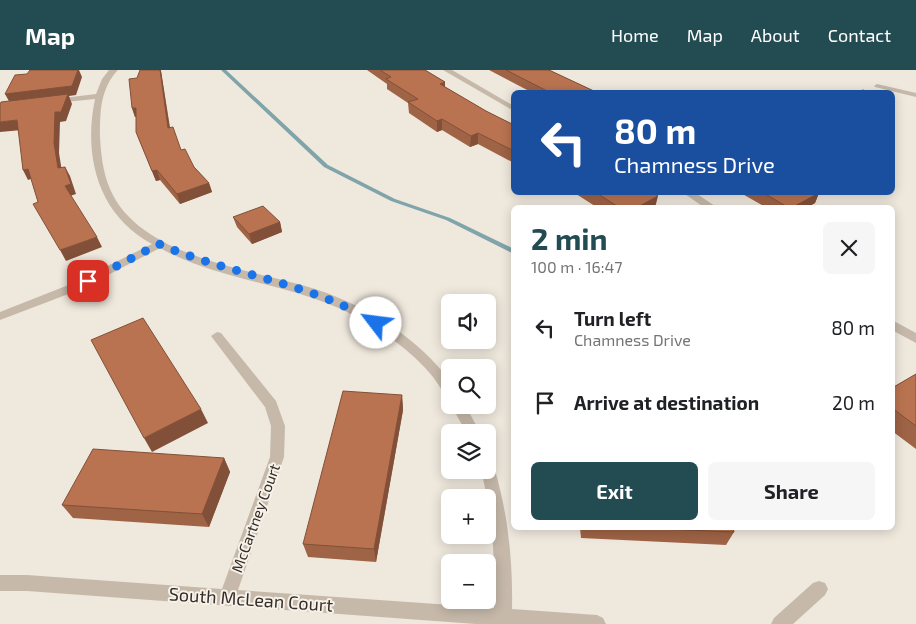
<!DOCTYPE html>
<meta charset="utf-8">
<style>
body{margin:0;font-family:"Exo 2",sans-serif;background:#f6f6f6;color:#202124;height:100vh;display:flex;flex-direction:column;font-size:19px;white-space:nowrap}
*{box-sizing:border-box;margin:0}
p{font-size:16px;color:#757577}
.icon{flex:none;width:28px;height:28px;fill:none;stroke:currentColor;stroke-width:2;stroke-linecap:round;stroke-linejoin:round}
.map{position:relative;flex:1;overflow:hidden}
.side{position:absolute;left:511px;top:135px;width:384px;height:325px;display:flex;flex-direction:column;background:#fff;border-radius:8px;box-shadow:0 2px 12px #0003}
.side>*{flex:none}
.top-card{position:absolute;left:511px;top:20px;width:384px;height:105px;border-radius:8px;box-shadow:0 2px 12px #0003;background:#1a4fa0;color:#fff;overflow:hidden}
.buttons{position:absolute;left:441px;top:224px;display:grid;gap:10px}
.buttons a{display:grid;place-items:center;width:55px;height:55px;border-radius:8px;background:#fff;box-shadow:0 2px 12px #0003;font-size:25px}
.pin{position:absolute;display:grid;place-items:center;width:42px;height:42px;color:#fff;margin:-21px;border-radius:10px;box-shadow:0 2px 8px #0006}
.me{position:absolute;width:55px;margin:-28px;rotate:300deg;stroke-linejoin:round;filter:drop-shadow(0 0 4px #0008)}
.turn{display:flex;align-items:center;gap:18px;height:105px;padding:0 20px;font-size:22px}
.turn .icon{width:65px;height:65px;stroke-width:2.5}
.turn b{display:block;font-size:35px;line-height:42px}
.round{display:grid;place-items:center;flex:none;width:52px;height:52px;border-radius:8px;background:#f6f6f6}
.summary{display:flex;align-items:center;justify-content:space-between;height:85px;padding:0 20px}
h1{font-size:30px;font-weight:700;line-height:38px;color:#234b52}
.button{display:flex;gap:10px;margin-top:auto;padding:10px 20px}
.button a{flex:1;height:58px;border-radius:8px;background:#234b52;color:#fff;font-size:20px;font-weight:700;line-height:58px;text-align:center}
.button a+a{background:#f6f6f6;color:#202124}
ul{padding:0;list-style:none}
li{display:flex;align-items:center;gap:15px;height:75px;padding:0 20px}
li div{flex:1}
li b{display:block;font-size:19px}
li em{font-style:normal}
header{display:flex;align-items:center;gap:30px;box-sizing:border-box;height:70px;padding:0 25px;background:#234b52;color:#fff}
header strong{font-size:24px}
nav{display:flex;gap:28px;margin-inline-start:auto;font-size:18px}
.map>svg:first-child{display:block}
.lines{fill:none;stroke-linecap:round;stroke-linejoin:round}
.stream{fill:#7fa4a9;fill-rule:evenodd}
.lane{fill:#c6b9aa;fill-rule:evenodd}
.street{fill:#c6b9aa;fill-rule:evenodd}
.wall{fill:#9f6346}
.shaded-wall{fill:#825039}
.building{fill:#b97351;stroke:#825039}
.route{stroke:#1a73e8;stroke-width:9;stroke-dasharray:0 16.2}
.labels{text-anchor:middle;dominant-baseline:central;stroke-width:4;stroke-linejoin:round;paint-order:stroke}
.street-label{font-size:15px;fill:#342d29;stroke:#f7f2e9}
.near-street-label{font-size:18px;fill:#342d29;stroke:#f7f2e9}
</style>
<header>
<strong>Map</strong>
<nav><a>Home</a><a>Map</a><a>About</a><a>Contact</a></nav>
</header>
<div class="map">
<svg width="916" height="554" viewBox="0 0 916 554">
<rect width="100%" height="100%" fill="#efe8dd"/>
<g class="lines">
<path class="stream" d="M221,0H226L328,95L395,129L450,148L514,179V184L446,150L391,131L324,97Z"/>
<path class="lane" d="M877,14L916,23V27L875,17L874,16Z"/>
<g class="street">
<path d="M109,0H118C100,19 100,42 100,67C101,84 103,103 110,119C140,189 254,199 318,220C368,237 418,268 450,311V326C442,323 438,313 433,307C412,281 384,262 355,246C294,213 221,212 160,178L79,220L0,250V242L71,214L152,174C98,145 83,86 95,29L55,33L51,31L55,29L96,24L102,9Z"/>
<path d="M443,0H452L514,36V41Z"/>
<path d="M682,122H694L718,138H705Z"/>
<path d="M892,250L916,263V273L892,260Z"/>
<path d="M217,262L221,263L276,331L285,356L284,387L238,520L494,538C496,491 492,445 481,400H488V394L493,396L495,400C508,445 513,492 512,539L597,545L603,548L606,554H476L27,521H0V505H27L222,519L270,387L271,356L265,337L211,266Z"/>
<path d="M451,335H465L480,362H466Z"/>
<path d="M819,511L825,513L828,519L825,525L793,554H771L774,548L813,513Z"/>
</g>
</g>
<g class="wall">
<path d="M367,0H425L445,12V17L486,41L514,55V93L478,74L470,77L442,60L437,62L409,43L408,33L387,19V14Z"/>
<path d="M489,0H549L596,22H531Z"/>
<path d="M161,1L170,57L181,80L194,97L209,113L212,122L180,134L160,110L156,111L136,62V47H135L132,38L137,8Z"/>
<path d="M573,122H652L655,138H598Z"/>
<path d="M739,122H819V123L815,133L806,138H767Z"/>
<path d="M233,147L280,152L282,162L252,174L237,157Z"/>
<path d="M916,304V379L892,361V318Z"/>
<path d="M402,325L403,340L376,492L308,487L303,474Z"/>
<path d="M224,388L230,402L209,457L73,448L62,435Z"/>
<path d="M580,458H733L734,462L726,475L581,468Z"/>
</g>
<g class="shaded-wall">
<path d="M78,0H79L82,7L76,25L69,26L72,34L66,51L60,52L59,83L63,108L10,33L5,24Z"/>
<path d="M160,0H161V1L171,67L168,58Z"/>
<path d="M445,12V23L440,14Z"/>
<path d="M132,38H136L139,47H135Z"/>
<path d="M442,49V60L437,62V51Z"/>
<path d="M17,50L22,60L0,62V52Z"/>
<path d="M478,63V74L470,77L471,66Z"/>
<path d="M65,97L70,106L76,124L70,126L65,116Z"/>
<path d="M28,99L34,108L28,110L23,100Z"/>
<path d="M157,100L160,110L156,111L152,101Z"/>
<path d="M209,113L212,122L180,134L177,124Z"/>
<path d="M819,123L815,133L806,138H791Z"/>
<path d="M658,126L655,138H636Z"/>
<path d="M280,152L282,162L252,174L249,164Z"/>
<path d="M97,167L102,177L66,191L60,180Z"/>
<path d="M402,325L403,340L376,492L374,479Z"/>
<path d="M201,339L208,353L152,382L144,368Z"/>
<path d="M224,388L230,402L209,457L202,444Z"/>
</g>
<g class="building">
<path d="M30,0H78L72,16L5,24L15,5L27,4Z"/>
<path d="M140,0H160L168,58L173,57L181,80L185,79L194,97L209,113L177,124L157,100L152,101L136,62V38H132L129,9L137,8Z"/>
<path d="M380,0H425L445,12L440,14L486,41L514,55V81L478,63L471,66L442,49L437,51L408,32L418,29L386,9L391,7Z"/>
<path d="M506,0H549L596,22H549Z"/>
<path d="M862,20L873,22H861Z"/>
<path d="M68,24L61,42H55L54,73L58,98L65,97L71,114L65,116L97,167L60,180L33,134L38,132L28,99L23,100L17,50L0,52V34L1,32Z"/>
<path d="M595,122H652L658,126L636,138H620Z"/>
<path d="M762,122H819V123L791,138H789Z"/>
<path d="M263,136L280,152L249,164L233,147Z"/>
<path d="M143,248L201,339L144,368L91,270Z"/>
<path d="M916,304V356L892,338V318Z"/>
<path d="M343,321L402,325L374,479L303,474Z"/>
<path d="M93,379L224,388L202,444L62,435Z"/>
<path d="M638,458H733L734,462Z"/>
</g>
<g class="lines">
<path class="route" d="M88,211L159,174C230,205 310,212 376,253"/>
</g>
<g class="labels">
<g class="street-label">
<text transform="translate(255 448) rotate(-70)">McCartney Court</text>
</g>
<g class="near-street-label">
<text transform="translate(251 529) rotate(4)">South McLean Court</text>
</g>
</g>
</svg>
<div class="buttons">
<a><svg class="icon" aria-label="sound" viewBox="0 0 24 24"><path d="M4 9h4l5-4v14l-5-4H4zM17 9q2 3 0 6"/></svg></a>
<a><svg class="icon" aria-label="search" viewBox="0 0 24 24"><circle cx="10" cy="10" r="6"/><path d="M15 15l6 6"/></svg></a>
<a><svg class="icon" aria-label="layers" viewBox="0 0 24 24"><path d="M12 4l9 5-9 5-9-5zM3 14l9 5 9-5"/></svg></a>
<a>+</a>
<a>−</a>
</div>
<div class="pin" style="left:88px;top:211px;background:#d93025"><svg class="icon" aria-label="arrive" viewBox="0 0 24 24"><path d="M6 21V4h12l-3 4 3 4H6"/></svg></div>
<svg class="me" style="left:376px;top:253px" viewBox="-20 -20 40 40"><circle r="19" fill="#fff"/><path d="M0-13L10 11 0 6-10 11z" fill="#1a73e8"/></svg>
<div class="top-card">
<div class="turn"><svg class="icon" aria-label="left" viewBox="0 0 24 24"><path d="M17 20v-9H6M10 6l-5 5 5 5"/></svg><div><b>80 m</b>Chamness Drive</div></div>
</div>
<section class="side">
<div class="summary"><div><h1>2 min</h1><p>100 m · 16:47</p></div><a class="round"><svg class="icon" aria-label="close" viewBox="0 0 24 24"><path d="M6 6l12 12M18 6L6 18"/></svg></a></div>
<ul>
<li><svg class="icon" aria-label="left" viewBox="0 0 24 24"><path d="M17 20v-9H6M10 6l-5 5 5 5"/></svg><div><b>Turn left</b><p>Chamness Drive</p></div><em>80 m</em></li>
<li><svg class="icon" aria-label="arrive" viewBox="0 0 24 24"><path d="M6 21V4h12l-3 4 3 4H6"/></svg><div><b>Arrive at destination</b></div><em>20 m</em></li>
</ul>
<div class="button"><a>Exit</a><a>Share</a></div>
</section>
</div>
